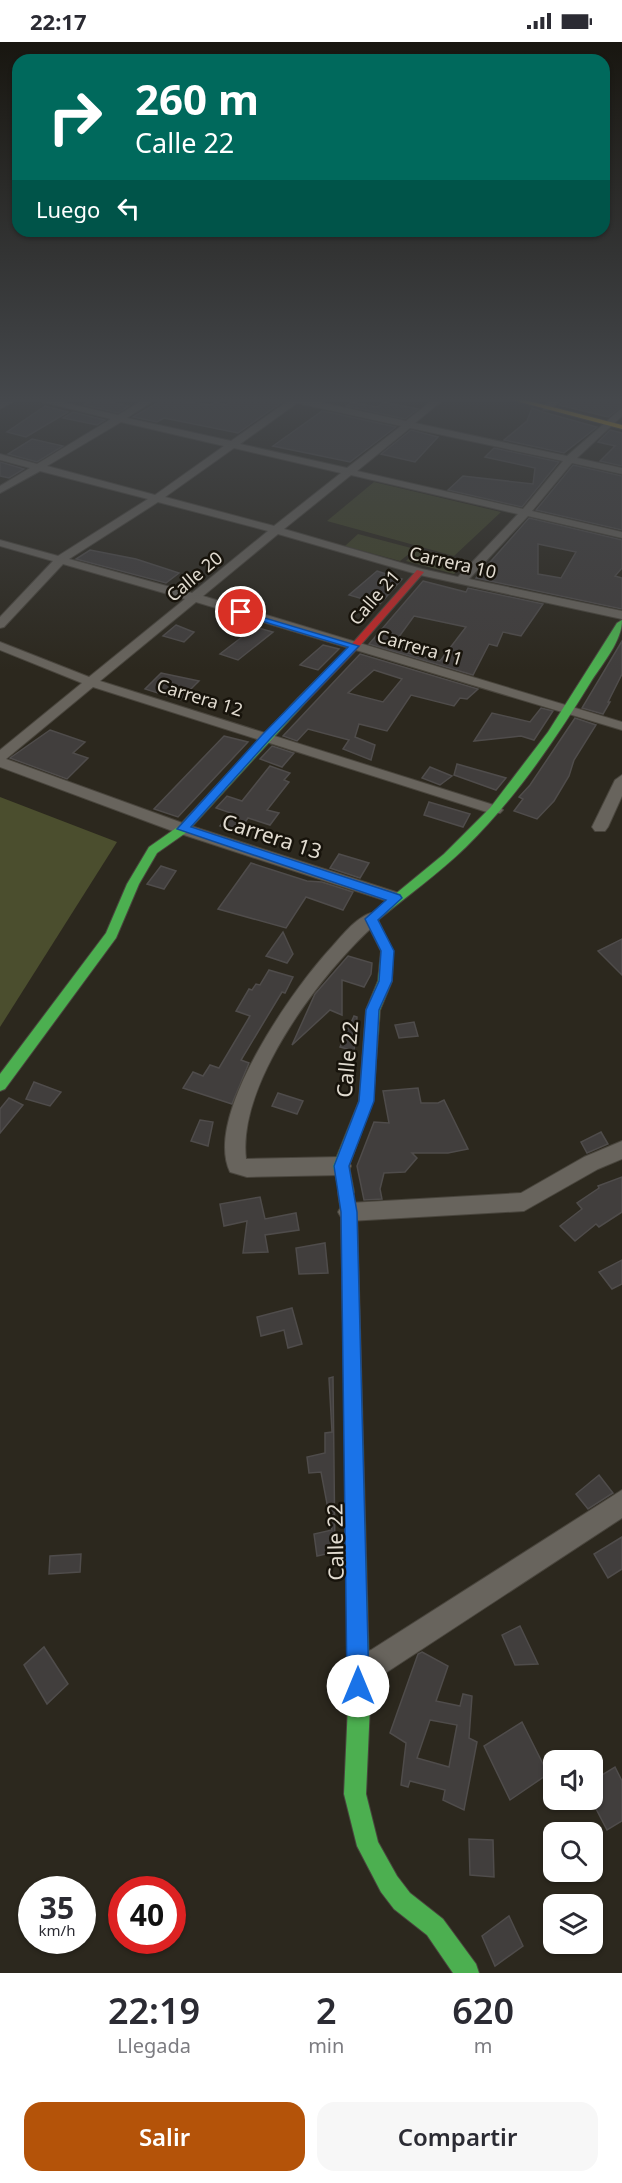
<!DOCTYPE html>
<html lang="es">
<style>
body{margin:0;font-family:"Noto Sans",sans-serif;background:#f7f7f7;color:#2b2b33;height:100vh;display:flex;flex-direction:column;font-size:22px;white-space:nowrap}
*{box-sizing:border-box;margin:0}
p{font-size:20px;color:#7c7c81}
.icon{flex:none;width:33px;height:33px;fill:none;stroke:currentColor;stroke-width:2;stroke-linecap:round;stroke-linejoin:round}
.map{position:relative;height:1931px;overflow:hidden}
.drawer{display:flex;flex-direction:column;background:#fff;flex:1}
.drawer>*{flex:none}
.hud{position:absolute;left:12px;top:12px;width:598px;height:183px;border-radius:18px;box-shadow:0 2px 4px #0004;background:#00695c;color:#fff;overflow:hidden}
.fabs{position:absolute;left:543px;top:1708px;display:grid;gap:12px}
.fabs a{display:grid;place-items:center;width:60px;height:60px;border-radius:12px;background:#fff;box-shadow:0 2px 4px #0004;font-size:30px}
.speed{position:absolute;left:18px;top:1834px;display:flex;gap:12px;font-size:30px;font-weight:700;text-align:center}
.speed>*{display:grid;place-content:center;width:78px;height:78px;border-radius:50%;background:#fff;box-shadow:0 2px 4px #0004;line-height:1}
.speed small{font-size:15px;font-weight:400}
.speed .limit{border:9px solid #d22;background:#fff;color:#111}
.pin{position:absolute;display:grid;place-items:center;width:51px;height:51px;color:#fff;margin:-26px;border:3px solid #fff;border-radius:50%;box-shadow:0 2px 6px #0007}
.me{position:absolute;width:66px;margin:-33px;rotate:0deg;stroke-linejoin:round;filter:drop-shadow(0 0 4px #0008)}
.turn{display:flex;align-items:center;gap:21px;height:126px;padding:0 24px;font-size:27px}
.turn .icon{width:78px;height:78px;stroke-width:2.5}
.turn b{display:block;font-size:42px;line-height:51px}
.then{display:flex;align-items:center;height:57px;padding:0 24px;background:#0003;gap:12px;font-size:22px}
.eta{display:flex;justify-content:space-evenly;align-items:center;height:102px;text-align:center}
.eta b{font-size:36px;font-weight:600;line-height:42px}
.action{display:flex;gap:12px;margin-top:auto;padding:12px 24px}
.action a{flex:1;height:69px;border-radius:18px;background:#b45309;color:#fff;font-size:24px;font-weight:600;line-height:69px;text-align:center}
.action a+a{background:#f7f7f7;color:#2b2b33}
.status{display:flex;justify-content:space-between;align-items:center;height:42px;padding:0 30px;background:#fff;direction:ltr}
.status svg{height:16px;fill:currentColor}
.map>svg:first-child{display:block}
.green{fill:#404327}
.forest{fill:#4b4e2e}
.building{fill:#413e3d;stroke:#4f4c4b;stroke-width:1.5;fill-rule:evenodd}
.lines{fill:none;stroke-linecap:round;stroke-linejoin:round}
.street-casing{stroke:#49453d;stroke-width:2}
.fast-casing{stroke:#49453d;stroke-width:2}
.slow-casing{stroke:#49453d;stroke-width:2}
.jam-casing{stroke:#49453d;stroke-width:2}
.street{fill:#68645d;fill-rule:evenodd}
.fast{fill:#4caf50;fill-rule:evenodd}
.slow{fill:#ffc107;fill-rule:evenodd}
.jam{fill:#c62828;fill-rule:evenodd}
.route{fill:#1a73e8;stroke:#114b97;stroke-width:1.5}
.labels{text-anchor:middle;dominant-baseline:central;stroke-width:5;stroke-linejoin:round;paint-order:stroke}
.far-street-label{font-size:18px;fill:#e2dcd1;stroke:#17130b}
.street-label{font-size:21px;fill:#e2dcd1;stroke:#17130b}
</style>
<div class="status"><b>22:17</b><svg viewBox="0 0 49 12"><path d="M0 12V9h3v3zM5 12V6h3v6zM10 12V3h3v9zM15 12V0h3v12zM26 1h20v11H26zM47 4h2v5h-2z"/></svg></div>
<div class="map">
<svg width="622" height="1931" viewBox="0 0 622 1931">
<rect width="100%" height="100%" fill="#2c281e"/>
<g class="green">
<path d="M374,440L501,470L454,514L327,479Z"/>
<path d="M358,492L415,507L400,519L345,504Z"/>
<path d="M417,508L465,521L454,532L406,519Z"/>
</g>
<path class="forest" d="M0,755L117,800L0,985Z"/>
<g class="building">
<path d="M164,357L211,363L215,360L226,363L233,357L282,360L238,391L164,376L157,380L133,375Z"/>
<path d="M565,357H603L622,361V364L608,375L559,363Z"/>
<path d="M101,358L129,364L118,371L84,363L91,359Z"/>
<path d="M351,360L377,365L383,360L418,367L405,377L346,364Z"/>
<path d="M45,364L68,370L26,395L7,390Z"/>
<path d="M532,366L543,370L597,385L564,411L504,398L527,379Z"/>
<path d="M322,369L333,371L396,385L350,420L273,404Z"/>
<path d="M73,370L105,378L97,383L63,376Z"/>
<path d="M411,388L438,395L415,420L381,412Z"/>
<path d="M610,388L622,391V424L600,419L615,404L598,400Z"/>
<path d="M32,397L63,404L37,420L8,412Z"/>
<path d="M494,406L559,420L522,465L448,448L463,434L533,442L535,426L485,415Z"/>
<path d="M0,420L24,427L9,436L0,434Z"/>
<path d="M573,423L622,434V488L536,468Z"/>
<path d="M529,476L622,498V526L615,534L622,536V567L476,536ZM538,502L576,510L561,536L538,532Z"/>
<path d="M90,508L136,517L179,531L166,541L76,517Z"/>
<path d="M377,529L402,537L380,562L349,553Z"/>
<path d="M423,539L466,550L468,546L543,562L521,594L503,590L497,604L489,602L473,633L369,602ZM414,574L466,585L440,619L408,611L411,607L393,603Z"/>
<path d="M176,583L191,589L194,590L184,600L163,594Z"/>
<path d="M255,585L273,590L238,618L220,612Z"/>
<path d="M622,599V632L608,660H610L603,672L582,666Z"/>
<path d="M323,603L339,607L318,628L300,623Z"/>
<path d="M360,612L478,647L467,657L460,656L454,664L411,653L387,689L359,682L355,695L375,703L371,718L343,707L349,698L308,687L297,699L283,694ZM374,628L402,637L383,660L348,651Z"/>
<path d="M161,631L199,639L180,658L145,647Z"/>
<path d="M541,666L553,669L534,698L521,694L474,699L492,671L530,680Z"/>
<path d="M575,676L596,683L574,718L569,734L554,759L537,777L514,769L523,757L519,755L530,743Z"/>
<path d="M50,688L85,700L73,711L88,716L67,737L10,716Z"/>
<path d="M224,694L248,700L178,775L154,767Z"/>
<path d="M272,704L294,711L282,725L260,717Z"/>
<path d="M457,722L506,736L496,748L454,733Z"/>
<path d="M270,724L290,731L284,738L289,740L267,768L279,771L270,783L248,776L238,790L220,784L231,771L216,766L227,754L242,759Z"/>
<path d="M430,725L452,734L440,743L422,736Z"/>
<path d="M429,760L470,772L463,785L424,773Z"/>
<path d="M339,812L369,821L360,836L330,826Z"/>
<path d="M251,821L307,839L322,840L353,850L343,868L306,855L286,886L218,867Z"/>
<path d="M161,824L176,829L164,847L147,842Z"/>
<path d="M283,890L293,912L287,921L266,914Z"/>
<path d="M622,897V933L598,909Z"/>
<path d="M348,914L372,921L371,932L364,945L342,938V973L330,968L292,1003L315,952Z"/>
<path d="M269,928L293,935L285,951L282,950L241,1018L249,1021L232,1062L183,1046L193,1030L203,1034L210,1023L219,1026L250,974L236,969L249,947L252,948L256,942L260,943Z"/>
<path d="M354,974L357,975L354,1009L340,1005Z"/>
<path d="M414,980L418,994L399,996L395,983Z"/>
<path d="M34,1040L61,1050L50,1064L26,1057Z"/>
<path d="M418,1046L421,1061H438L444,1058L468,1107L448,1111H412L417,1116L405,1130L384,1131L380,1147L382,1157L364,1158L357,1124L374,1080L389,1081L383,1049Z"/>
<path d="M278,1051L303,1059L297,1072L272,1064Z"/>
<path d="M9,1056L23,1063L0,1091V1067Z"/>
<path d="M200,1078L213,1080L208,1104L191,1099Z"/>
<path d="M601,1090L608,1102L587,1111L581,1100Z"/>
<path d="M622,1135V1170L599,1185L596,1182L575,1199L560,1184L582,1167L577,1161L599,1146L598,1144Z"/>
<path d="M260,1155L265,1177L296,1171L299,1188L265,1193L268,1210L243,1211L247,1179L224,1184L220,1162Z"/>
<path d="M325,1201L328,1231L299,1232L296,1206Z"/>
<path d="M622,1218V1242L612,1247L599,1230Z"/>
<path d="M292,1266L302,1302L288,1306L284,1288L261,1294L257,1275Z"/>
<path d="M333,1335L335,1510L317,1514L314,1492L332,1488L321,1430L309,1431L307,1415L325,1411V1391L332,1390L329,1336Z"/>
<path d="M599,1433L613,1451L588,1467L576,1452Z"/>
<path d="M622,1495V1527L608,1536L594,1512Z"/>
<path d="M81,1512L80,1530L49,1532L50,1514Z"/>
<path d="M520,1584L538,1622L515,1623L502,1593Z"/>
<path d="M44,1605L68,1642L47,1662L24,1623Z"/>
<path d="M422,1610L448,1624L436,1659L460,1664L463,1652L472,1654L469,1696L477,1700L464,1768L443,1758L445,1748L410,1739L408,1745L401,1743L406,1701L390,1691L418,1612ZM430,1678L457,1683L449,1725L417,1716Z"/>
<path d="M522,1680L548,1732L510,1758L484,1704Z"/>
<path d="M615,1725L622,1739V1779L607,1788L592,1759V1739Z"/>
<path d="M469,1797L493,1798L494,1835L470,1833Z"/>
<path d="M509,1874L523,1904L495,1924L482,1894Z"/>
</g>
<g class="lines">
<defs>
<g id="street">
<path d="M7,357H18L0,367V360Z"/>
<path d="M31,357H48L118,373L145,357H156L127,376L231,399L288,359L287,357H305L406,379L434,357H444L415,381L567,414L622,366V374L577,416L622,426V432L572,421L532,469L622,490V496L528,474L469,537L622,569V577L420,533L278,492L203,554L622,680V688L196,560L100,639L500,765L503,768L500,771H490L93,645L6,717L188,783L402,852L404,856L396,862L178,791L0,725V708L82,641L0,608V600L89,635L185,557L63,522L4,585L0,586V575L53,519L0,504V498L58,514L148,457L40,429L0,451V444L30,426L0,418V412L37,422L111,377ZM297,361L401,384L347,426L240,402ZM121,380L224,404L155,453L47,424ZM410,386L563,419L523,467L357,429ZM234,406L341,431L274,484L165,455ZM351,433L518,472L458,535L422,527L284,487ZM158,460L268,489L192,551L69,517Z"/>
<path d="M553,357H563L549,368H543V364Z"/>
<path d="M622,733V754L608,785L605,789H595L592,785L615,738Z"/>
<path d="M371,871L379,877L377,881C323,928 237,1041 246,1117L341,1115L348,1118L351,1124L348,1130L341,1133L247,1135L230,1130C203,1074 293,947 330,907C341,895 355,876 371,871Z"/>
<path d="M622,1099V1117L598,1127L524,1169L349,1179L342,1177L338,1170L342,1163L349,1161L521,1151L584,1115Z"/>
<path d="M622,1448V1476L387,1630L357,1640L347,1636L343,1626L347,1616L371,1608Z"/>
</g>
<g id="fast">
<path d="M622,578C622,599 603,621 592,638C555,698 516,756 466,805C438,832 407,854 378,878L393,909L392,939L380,968L373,1059L349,1124L354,1150L351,1155L346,1157L341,1155L333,1124L359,1059L366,968L378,939L381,909L365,877L444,812L490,766L548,690L617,581Z"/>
<path d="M302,655L307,658L306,660L187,790L157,811L139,842L116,896L5,1047L0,1049V1032L106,891L127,842L149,805L179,784L298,656Z"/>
<path d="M354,1391L360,1394L363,1400L370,1663L366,1752L378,1800L397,1834L410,1851L443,1877L476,1922L479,1931H453L427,1893L394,1867L381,1850L357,1804L344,1752L348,1663L345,1400L348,1394Z"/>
</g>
<g id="slow">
<path d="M509,357H521L622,383V387Z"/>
<path d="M346,1143L351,1145L357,1170L363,1400L360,1406L354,1409L348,1406L345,1400L341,1170L338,1150L341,1145Z"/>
</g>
<path id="jam" d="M417,528L424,530L358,606L306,660H298V656L352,602Z"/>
</defs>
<use href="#street" class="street-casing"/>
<use href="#fast" class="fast-casing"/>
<use href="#slow" class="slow-casing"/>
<use href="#jam" class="jam-casing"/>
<use href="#street" class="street"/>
<use href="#fast" class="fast"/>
<use href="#slow" class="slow"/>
<use href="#jam" class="jam"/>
</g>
<linearGradient id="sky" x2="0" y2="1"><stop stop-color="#181610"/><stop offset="0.57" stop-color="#45484c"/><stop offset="1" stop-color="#45484c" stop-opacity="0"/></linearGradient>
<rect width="622" height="628" fill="url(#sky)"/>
<path class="route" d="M238,568L359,604L270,697L191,785L400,853L402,856L378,878L394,909L392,939L379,968L374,1059L349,1124L357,1170L369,1644L365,1652L358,1655L350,1652L347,1644L341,1170L334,1124L359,1059L366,968L379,939L381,909L365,877L386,858L177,787L262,693L348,605L238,572Z"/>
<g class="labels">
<g class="far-street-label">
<text transform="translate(453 520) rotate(13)">Carrera 10</text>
<text transform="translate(194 534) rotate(-40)">Calle 20</text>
<text transform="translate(374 555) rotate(-49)">Calle 21</text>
<text transform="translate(420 605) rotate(16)">Carrera 11</text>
<text transform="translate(200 655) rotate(17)">Carrera 12</text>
</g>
<g class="street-label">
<text transform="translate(272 794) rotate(18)">Carrera 13</text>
<text transform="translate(347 1017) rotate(-85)">Calle 22</text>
<text transform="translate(335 1500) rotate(-91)">Calle 22</text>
</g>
</g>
</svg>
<div class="fabs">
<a><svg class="icon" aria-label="sound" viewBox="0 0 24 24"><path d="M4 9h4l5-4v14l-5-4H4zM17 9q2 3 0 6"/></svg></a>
<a><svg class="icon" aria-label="search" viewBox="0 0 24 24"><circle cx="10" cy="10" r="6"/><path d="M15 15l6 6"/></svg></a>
<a><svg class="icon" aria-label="layers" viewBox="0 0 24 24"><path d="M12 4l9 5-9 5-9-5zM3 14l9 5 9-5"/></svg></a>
</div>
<div class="speed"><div>35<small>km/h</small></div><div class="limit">40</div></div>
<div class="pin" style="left:241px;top:570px;background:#d93025"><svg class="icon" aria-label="arrive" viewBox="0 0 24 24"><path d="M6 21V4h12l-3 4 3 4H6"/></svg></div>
<svg class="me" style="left:358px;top:1644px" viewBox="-20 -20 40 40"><circle r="19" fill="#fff"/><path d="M0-13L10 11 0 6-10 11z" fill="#1a73e8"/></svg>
<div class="hud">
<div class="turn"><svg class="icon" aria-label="right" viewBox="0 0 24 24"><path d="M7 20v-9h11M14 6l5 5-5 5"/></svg><div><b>260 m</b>Calle 22</div></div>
<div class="then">Luego<svg class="icon" aria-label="left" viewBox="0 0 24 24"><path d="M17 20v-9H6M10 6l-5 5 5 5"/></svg></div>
</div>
</div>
<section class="drawer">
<div class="eta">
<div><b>22:19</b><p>Llegada</p></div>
<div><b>2</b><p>min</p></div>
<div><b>620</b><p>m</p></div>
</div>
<div class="action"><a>Salir</a><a>Compartir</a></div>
</section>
